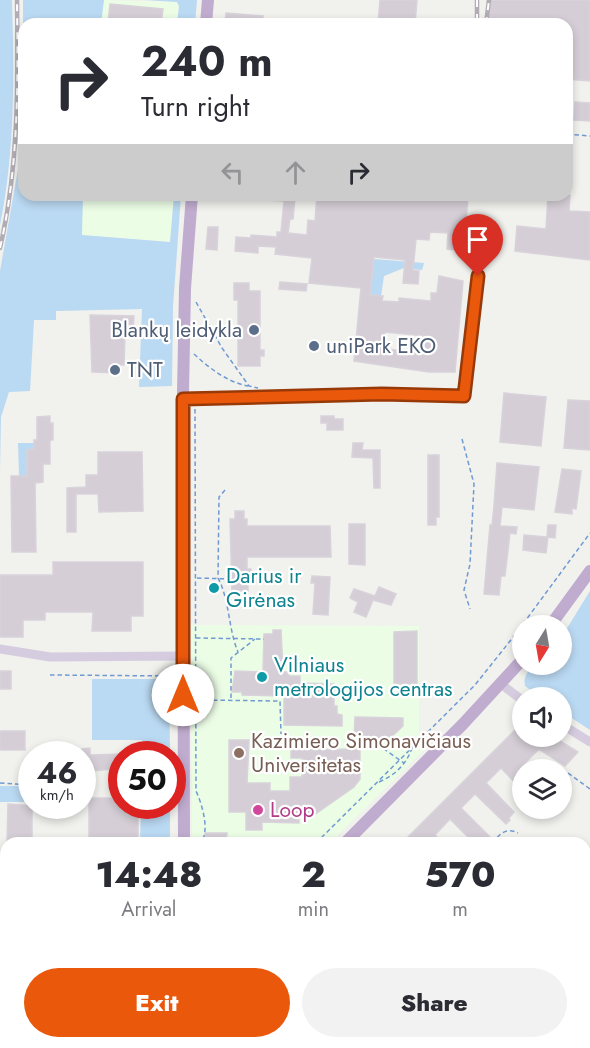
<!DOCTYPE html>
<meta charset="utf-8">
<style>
body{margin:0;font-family:Jost,sans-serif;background:#f2f2f3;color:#2b2b33;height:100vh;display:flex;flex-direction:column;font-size:22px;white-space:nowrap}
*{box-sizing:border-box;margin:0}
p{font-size:20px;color:#7c7c81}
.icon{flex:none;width:33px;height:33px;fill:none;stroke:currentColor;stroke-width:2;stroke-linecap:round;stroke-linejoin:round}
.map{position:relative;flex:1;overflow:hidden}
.panel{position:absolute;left:0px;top:837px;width:591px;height:212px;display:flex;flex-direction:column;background:#fff;border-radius:18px 18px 0 0;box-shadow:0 3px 9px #0003}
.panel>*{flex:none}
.hud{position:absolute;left:18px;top:18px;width:555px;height:183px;border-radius:18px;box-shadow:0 3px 9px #0003;background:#fff;color:#2b2b33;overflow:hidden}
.needle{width:39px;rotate:191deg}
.fabs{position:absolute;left:512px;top:615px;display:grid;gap:12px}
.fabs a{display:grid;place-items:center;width:60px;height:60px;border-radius:50%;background:#fff;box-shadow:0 3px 9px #0003;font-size:30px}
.speed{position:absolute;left:18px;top:741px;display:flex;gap:12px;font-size:30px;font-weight:700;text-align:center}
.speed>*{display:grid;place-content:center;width:78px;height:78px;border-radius:50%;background:#fff;box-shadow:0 3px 9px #0003;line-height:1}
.speed small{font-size:15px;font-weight:400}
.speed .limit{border:9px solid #d22;background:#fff;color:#111}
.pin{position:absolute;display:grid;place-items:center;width:51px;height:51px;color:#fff;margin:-62px -26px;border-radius:50% 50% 50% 0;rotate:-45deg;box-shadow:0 0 6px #0007}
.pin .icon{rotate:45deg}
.me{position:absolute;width:66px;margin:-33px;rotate:0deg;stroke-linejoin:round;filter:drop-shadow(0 0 4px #0008)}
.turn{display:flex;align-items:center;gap:21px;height:126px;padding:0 24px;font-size:27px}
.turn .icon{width:78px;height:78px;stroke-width:2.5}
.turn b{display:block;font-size:42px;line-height:51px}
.lanes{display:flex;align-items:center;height:57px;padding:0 24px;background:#0003;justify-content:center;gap:30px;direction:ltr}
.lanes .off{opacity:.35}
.eta{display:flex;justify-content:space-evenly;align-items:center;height:102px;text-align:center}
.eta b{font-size:36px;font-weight:800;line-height:42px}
.action{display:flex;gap:12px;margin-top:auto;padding:12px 24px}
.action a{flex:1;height:69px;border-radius:36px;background:#ea580c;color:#fff;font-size:24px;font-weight:800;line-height:69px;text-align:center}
.action a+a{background:#f2f2f3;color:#2b2b33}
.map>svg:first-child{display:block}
.commercial{fill:#ecfde6}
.green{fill:#bad9f2}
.building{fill:#d5ced6;stroke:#d8d2da;stroke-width:1.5;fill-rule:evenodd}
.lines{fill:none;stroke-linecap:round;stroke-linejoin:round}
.path{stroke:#709ad2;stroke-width:1.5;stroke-dasharray:4.5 3;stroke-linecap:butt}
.minor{stroke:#d6ccdf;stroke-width:9}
.major{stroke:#c0accf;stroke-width:12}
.rail-casing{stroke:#b2acb5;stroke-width:4.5}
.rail{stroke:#fff;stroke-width:2;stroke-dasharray:7;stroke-linecap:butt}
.route-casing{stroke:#983908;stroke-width:15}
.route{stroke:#ea580c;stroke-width:10}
.service-dot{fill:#5c6f8a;stroke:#fff;stroke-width:2}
.culture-dot{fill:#0f9aa8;stroke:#fff;stroke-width:2}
.education-dot{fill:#8d6e63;stroke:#fff;stroke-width:2}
.hotel-dot{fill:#d1479c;stroke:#fff;stroke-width:2}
.labels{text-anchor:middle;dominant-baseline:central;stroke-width:4.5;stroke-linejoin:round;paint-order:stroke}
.service-label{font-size:21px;fill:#4e5e75;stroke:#fff;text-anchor:start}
.culture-label{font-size:21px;fill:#0d838f;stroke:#fff;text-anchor:start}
.education-label{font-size:21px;fill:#785e54;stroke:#fff;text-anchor:start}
.hotel-label{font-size:21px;fill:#b23c85;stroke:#fff;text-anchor:start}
</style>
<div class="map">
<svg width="590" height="1048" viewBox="0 0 590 1048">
<rect width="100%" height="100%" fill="#f1f1ee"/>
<g class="commercial">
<path d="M104,0L177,2L179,5L177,24H101Z"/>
<path d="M83,195H174L170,242L81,235Z"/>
<path d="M191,625L419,626V733L426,748L330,843H192Z"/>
</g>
<g class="green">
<path d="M0,0H12C14,75 15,151 0,225Z"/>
<path d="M23,0H104L101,24H24V195H83L82,235L170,242L174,195H181L173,307L172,386L139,387L142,309L56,311V320H34L30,391L9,392L1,417L0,472V271L20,158L23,113Z"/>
<path d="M145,0H197L195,24H177L179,6L177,2Z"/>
<path d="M374,259L424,263L422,270L404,268L384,276L381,296L361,294L364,288H371Z"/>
<path d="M18,443H34V449L27,450V476H19Z"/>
<path d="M590,591V730L561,711V698L540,697L525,686C523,676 528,672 533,665L561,664V638Z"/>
<path d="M92,679H169L170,754H142V740H92Z"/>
<rect x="0" y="786" width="31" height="16"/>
<path d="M141,806H170V843H140Z"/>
<path d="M590,880V1009L585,1005V886Z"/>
<path d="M416,1043L424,1048H289V1043Z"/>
</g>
<g class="building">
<path d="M380,0H417L415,24H378Z"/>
<path d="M490,0H590V81L567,79V24H488Z"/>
<path d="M110,4L163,9L161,24H108Z"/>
<path d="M226,13L263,16V23L225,24Z"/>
<path d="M575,102L590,103V121L574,120Z"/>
<path d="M268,195L295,197L293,219H290L288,233L307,235L308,220L315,221L317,195H340L394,201L395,195L468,197L465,234L468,235L467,248L456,247L455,250L447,249L448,233L430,232L429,240L416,239L413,270L419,271L418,284L403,283L405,260L374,257L370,295L383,296L382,301L399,302V298L431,301V293H437L439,276L463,281L455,372H429L354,361L361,288L309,283L312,258L275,254L276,247L258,246V253L235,251L236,237L251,238V235L277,237V232H281L284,201L268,200ZM385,332L425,336L424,352L383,349Z"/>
<path d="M548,195H570L569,211L590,212V260L515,251L517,226L546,229Z"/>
<path d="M208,227H218L217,250L206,249Z"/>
<path d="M280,282L307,284L306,291L279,289Z"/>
<path d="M234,283H249V291H260V350H264V356H260V366H238V300H234Z"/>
<path d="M90,315L134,316L133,332H125L124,365H118V373L92,372Z"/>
<path d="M504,393L546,397L541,446L500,442Z"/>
<path d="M568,400L590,401V450L564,448Z"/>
<path d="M50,416V423H53V440H50V464H43V482L35,483L36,552H12L11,476H27V450L34,449V440H37V417Z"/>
<path d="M321,416H334V419H343V430H327V423H321Z"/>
<path d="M353,443H363L362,450H380V488H374L373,458L352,457Z"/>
<path d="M98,452H142L143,511L99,512L98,494H76V532H67V488L86,487V475H98Z"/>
<path d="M428,455H439V517H436V525H428Z"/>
<path d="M497,463L539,467L534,510L502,507L500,526L517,527L516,534L510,533L505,576H501L499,595L484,594L490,525H492L494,506Z"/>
<path d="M562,469L581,471L576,509L572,508V514L555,512Z"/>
<path d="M235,511H244V519H247V526H330L331,557H247V569H251V584H248V591H232L230,519H235Z"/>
<path d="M349,524H365V565L349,564Z"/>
<path d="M548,525H556L555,538L548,537L546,553L523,550L524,535L547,537Z"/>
<path d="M53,562H143V616H131V631H92L93,612H45V620H23V637H0V575H53Z"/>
<path d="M312,576L330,577L328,615L313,614L315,583H311Z"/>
<path d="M379,587L396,594L391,605L373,600L366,617L354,612L358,602L350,598L354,589L375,596Z"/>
<path d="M273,630H281L283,672H289V676H300V683L334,684V706H337V714L342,715V726L284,725V696L242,695V692H232L235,671L263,672L264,634H273Z"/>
<path d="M417,631V684H394V632Z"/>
<rect x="0" y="671" width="11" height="18"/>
<path d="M355,717L403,718V726L387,741L354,740Z"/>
<path d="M522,723V736H552L578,752L565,766L539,749L521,767L522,790L501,768L486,783L514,812L509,818L510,820L506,824L475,794L461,808L490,837L484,843H474L450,819L435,835L443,843H402Z"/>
<rect x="0" y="731" width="25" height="19"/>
<path d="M229,740H249L247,783H270V791H290V777H302V758H291V750L360,749V779L354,787L314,815H299V823L262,822V830H246V812H229Z"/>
<path d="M90,748V755L122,754V768L82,772V749Z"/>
<path d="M89,798H122V806H138V843H89Z"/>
<path d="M8,804L32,806V843H7Z"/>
<path d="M205,833H227L226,843H205Z"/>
</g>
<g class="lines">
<g class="path">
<path d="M567,134L590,136"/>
<path d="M196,302L222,348L249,386L258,388"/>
<path d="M194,354C209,368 227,382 248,386"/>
<path d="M195,409L196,791C202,804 210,830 201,843"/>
<path d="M462,439L474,484L470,564L464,590L470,609"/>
<path d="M225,490L219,497L218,578C230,601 228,628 238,652"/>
<path d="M197,578L232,579"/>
<path d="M523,624L590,533"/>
<path d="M196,638L264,639"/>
<path d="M50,675L171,676"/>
<path d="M231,698V658L255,639"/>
<path d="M198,700L280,701L281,734"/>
<path d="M369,746L381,747L404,763"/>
<path d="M533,761L546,770"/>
<path d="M568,773L590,789"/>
<path d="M561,779H562"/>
<path d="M379,782C395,775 406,765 412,748"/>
<path d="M0,783L32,785"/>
<path d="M316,843L475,685L522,626"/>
<path d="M492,843C500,834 506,827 518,833"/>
<path d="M0,859H6"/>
<path d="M332,1048L334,1042"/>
</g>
<g class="minor">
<path d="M183,399L382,395L464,396L478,276"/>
<path d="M0,649L50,657L183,656"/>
<path d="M501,684L522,700"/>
<path d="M561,724L590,742"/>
<path d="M585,877L590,870"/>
<path d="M283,1042V1048"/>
<path d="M432,1042L440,1048"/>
<path d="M460,1048L464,1042"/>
</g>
<g class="major">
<path d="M206,24L208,0"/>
<path d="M550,626L590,571"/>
<path d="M184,843L183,393L185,288L192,195"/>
<path d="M345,843L463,724L522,660"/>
<path d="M184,1048V1042"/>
<path d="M208,1048L209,1042"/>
</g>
<defs>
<g id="rail">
<path d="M477,0V24"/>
<path d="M486,24L489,0"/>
<path d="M0,248C19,166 18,83 17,0"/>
</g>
</defs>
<use href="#rail" class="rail-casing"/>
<use href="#rail" class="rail"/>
</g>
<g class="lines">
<defs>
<path id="route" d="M183,695V399L382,394L464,396L478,276"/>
</defs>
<use href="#route" class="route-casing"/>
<use href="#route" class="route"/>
</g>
<g class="service-dot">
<circle cx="254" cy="330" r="6"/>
<circle cx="314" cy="346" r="6"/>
<circle cx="115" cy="370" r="6"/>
</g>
<g class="culture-dot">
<circle cx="214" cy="588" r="6"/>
<circle cx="262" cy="677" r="6"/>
</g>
<circle class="education-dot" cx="239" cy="753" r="6"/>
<circle class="hotel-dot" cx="258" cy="810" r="6"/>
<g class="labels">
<g class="service-label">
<text x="242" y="330" text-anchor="end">Blankų leidykla</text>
<text x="326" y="346">uniPark EKO</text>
<text x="127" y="370">TNT</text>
</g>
<g class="culture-label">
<text x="226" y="576">Darius ir<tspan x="226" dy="24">Girėnas</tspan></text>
<text x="274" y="665">Vilniaus<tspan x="274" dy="24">metrologijos centras</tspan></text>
</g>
<g class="education-label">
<text x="251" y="741">Kazimiero Simonavičiaus<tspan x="251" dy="24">Universitetas</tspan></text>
</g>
<g class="hotel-label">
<text x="270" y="810">Loop</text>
</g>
</g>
</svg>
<div class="fabs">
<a><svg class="needle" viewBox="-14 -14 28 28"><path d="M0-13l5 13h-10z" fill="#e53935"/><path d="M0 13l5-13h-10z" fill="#7c7c81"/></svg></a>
<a><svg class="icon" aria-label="sound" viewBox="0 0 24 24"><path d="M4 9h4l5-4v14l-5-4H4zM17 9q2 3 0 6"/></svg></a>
<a><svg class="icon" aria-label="layers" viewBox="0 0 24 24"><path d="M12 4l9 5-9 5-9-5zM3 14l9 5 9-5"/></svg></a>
</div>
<div class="speed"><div>46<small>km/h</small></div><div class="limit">50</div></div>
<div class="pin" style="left:478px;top:276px;background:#d93025"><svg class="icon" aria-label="arrive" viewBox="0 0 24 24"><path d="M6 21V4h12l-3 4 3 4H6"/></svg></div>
<svg class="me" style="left:183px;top:695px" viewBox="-20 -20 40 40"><circle r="19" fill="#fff"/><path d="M0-13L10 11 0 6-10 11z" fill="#ea580c"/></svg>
<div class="hud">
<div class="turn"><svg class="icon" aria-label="right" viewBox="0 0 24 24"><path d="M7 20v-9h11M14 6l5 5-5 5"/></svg><div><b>240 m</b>Turn right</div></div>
<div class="lanes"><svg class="icon off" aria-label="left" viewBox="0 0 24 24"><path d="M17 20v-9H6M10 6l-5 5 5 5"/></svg><svg class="icon off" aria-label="ahead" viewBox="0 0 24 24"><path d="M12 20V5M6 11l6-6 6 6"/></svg><svg class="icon" aria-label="right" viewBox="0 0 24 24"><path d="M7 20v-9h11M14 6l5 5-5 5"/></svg></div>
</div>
<section class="panel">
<div class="eta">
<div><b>14:48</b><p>Arrival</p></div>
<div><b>2</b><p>min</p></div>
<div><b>570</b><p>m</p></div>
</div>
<div class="action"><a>Exit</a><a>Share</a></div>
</section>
</div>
